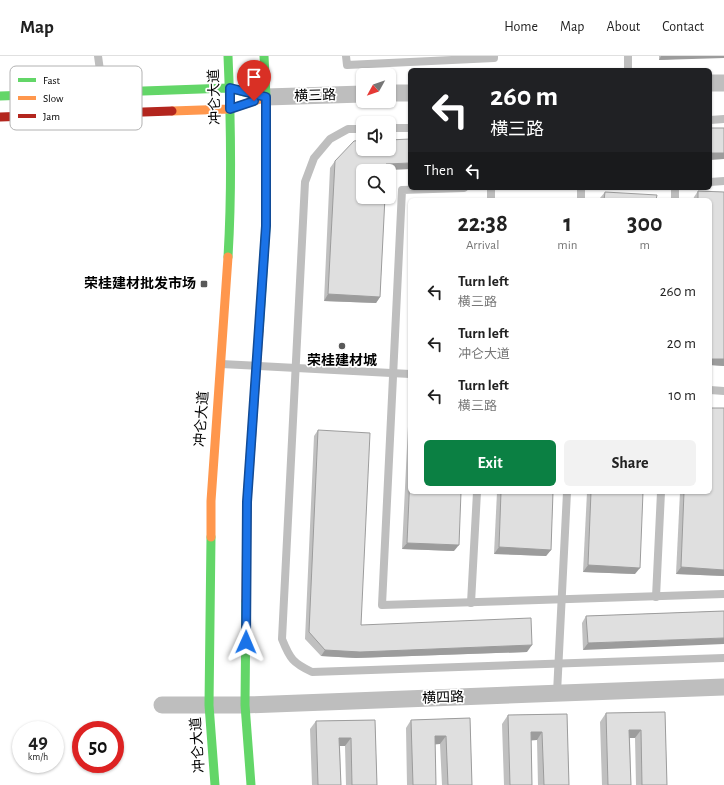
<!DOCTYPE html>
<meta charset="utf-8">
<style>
body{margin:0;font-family:"Alegreya Sans","Noto Sans SC",sans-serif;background:#f2f2f2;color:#222;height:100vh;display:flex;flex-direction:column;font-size:15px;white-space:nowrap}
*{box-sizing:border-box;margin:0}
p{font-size:13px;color:#767676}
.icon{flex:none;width:22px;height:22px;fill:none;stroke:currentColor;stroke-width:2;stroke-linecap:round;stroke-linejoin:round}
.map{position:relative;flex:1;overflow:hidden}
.side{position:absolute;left:408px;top:142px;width:304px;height:296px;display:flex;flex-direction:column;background:#fff;border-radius:6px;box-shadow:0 1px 3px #0004}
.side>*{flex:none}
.guide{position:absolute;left:408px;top:12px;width:304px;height:122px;border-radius:6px;box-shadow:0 1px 3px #0004;background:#202124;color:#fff;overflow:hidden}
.needle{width:26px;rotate:230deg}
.tools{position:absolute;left:356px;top:12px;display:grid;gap:8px}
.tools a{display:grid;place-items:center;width:40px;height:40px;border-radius:6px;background:#fff;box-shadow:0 1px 3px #0004;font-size:20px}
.speed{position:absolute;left:12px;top:665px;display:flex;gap:8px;font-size:20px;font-weight:700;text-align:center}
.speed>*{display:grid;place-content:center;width:52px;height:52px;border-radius:50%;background:#fff;box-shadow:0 1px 3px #0004;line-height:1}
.speed small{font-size:10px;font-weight:400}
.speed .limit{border:6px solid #d22;background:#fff;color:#111}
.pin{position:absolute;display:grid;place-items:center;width:34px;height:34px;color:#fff;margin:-41px -17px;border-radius:50% 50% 50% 0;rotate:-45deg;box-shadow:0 0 4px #0007}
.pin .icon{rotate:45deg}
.me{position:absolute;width:44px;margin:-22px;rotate:1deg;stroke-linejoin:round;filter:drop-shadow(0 0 3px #0008)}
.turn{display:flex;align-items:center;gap:14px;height:84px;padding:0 16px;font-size:18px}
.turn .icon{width:52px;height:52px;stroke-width:2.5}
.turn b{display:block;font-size:28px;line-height:34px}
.then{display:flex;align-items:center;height:38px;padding:0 16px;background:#0003;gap:8px;font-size:15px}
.eta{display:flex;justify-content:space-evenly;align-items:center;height:68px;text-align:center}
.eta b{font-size:24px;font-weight:700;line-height:28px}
.action{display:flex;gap:8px;margin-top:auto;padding:8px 16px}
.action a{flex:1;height:46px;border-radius:6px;background:#0b8043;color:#fff;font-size:16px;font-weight:700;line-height:46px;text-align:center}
.action a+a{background:#f2f2f2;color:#222}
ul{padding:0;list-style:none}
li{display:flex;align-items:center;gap:12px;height:52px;padding:0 16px}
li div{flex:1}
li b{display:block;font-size:15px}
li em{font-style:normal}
header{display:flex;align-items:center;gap:24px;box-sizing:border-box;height:56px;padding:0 20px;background:#fff;border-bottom:1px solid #e0e0e0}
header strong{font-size:19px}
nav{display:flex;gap:22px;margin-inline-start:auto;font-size:14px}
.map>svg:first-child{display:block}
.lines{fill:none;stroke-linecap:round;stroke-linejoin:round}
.lane{stroke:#bebebe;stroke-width:8}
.street{stroke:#bebebe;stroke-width:17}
.fast{stroke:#63d668;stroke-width:9}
.slow{stroke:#ff974d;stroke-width:9}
.jam{stroke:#b3261e;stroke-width:9}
.wall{fill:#c0c0c0}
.shaded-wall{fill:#9c9c9c}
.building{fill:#dfdfdf;stroke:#9c9c9c}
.route-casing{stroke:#114b97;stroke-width:10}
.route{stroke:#1a73e8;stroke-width:7}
.poi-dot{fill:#595959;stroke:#fff;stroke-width:1.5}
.labels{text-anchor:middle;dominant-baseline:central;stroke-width:3.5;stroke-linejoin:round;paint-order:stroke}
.street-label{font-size:14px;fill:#000;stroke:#fff}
.poi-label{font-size:14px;font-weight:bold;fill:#000;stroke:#fff;text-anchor:end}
.key{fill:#fff;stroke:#b2b2b2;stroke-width:1}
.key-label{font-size:11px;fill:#000}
</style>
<header>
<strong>Map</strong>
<nav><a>Home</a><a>Map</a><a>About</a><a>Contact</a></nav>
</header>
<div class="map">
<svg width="724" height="729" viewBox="0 0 724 729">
<rect width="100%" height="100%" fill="#fff"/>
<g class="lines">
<g class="lane">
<path d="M98,0L103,36"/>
<path d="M346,0L347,9L494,2V0"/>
<path d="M628,0V14"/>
<path d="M710,64L724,63"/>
<path d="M389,72H410"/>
<path d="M363,73H348L330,83L314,102L305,126L282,583C290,603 293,607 312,616L724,602"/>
<path d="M710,126L724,125"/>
<path d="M464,132L402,134L382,549L724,538"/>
<path d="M491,144V132"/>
<path d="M581,144V132"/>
<path d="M675,144V132"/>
<path d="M221,308L410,318"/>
<path d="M710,334L724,335"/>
<path d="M656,541L661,436"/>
<path d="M471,547L477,436"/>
<path d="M557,637L567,436"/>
</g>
<g class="street">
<path d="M710,27H724"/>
<path d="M389,37H410"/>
<path d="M266,41L363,38"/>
<path d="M162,649H245L724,631"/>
</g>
<g class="fast">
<path d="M0,40L229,32L244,36"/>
<path d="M228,201C232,134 231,67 228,0"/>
<path d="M259,275L266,170V41L264,0"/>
<path d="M211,481L209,649L215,729"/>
<path d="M246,545L245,649L251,729"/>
</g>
<g class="slow">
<path d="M172,55L230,53L266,41"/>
<path d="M211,481V445L228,201"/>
<path d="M246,545L247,446L259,275"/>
</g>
<path class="jam" d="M0,61L172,55"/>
</g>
<g class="wall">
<path d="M659,0H724L659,4Z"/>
<path d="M335,105L410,113L386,114L380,241L376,247L324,245L330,112Z"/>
<path d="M698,135L724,136V310L710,309V144H693L694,141Z"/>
<path d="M605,136L656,144H600V142Z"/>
<path d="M410,348V436L454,495L402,493L409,350Z"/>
<path d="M318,374L361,569L527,596L356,602L321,600L305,583L314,380Z"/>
<path d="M497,436H553L551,494L546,500L494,498Z"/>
<path d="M587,436H643L635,518L583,516Z"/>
<path d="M680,436H710L724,520L676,518Z"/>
<path d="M724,555L583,594L582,567L586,560Z"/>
<path d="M665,656L667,729H636L635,682H630L631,729H602L600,666L606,657Z"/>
<path d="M567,658L569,729H538L537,684H531L532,729H504L502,668L508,659Z"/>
<path d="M470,662L472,729H442L440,688H435L436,729H407L406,672L411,664Z"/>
<path d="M375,664L377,729H346L345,690H340L341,729H312L310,673L316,665Z"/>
</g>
<g class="shaded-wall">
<path d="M661,0H724V2L659,4Z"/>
<path d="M710,97H724V103L710,104Z"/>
<path d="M410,107V113L382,114L386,108Z"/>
<path d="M328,238L380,241L376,247L324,245Z"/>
<path d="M710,303H724V310L710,309Z"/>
<path d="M407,487L459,489L454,495L402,493Z"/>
<path d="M499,491L551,494L546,500L494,498Z"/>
<path d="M588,509L640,512L635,518L583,516Z"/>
<path d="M681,511L724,514V520L676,518Z"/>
<path d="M724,582V588L583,594L588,587Z"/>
<path d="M532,589L527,596L356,602L321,600L325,594Z"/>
<path d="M629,674H641L635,682H623Z"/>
<path d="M531,676H542L537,684L525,685Z"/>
<path d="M435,680H446L440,688L429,689Z"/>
<path d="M339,682H351L345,690H334Z"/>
</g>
<g class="building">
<rect x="710" y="72" width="14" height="25"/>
<path d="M410,83V107L386,108V115H363V141H385L380,241L328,238L335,105L354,85L363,84V93H389V84Z"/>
<path d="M698,135L724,136V303H710V144H698Z"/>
<path d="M605,136L657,139L656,144H604Z"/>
<path d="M710,352H724V514L681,511L684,436H710Z"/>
<path d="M318,374L370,377L361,569L531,562L532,589L360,596L325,594L309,576Z"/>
<path d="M410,419V436H461L459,489L407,487Z"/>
<path d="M501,436H553L551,494L499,491Z"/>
<path d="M591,436H643L640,512L588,509Z"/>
<path d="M724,555V582L588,587L586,560Z"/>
<path d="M665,656L667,729H642L641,674H629L631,729H608L606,657Z"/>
<path d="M567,658L569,729H544L542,676H531L532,729H510L508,659Z"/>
<path d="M470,662L472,729H448L446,680H435L436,729H413L411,664Z"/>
<path d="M375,664L377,729H352L351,682H339L341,729H318L316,665Z"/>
</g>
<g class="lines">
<defs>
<path id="route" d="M246,586L247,446L266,170V41L230,32V53L254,45"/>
</defs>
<use href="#route" class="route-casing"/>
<use href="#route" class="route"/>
</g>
<g class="poi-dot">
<rect x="200" y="224" width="8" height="8" rx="2"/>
<circle cx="342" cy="290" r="4"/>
</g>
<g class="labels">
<g class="street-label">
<text transform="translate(315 40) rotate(-2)">横三路</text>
<text transform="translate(215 41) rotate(-92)">冲仑大道</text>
<text transform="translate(202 363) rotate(-86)">冲仑大道</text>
<text transform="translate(443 642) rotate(-2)">横四路</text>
<text transform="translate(198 689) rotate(-94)">冲仑大道</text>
</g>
<g class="poi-label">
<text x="196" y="228">荣桂建材批发市场</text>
<text x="342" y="305" text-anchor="middle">荣桂建材城</text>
</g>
</g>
<rect x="10" y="10" width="132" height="64" rx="6" class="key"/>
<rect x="18" y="22" width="18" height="4" fill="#63d668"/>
<rect x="18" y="40" width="18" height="4" fill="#ff974d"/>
<rect x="18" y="58" width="18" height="4" fill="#b3261e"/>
<g class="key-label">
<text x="43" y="28">Fast</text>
<text x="43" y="46">Slow</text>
<text x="43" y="64">Jam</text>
</g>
</svg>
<div class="tools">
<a><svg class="needle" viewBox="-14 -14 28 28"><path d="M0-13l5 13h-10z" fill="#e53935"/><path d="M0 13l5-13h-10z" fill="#767676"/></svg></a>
<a><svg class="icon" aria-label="sound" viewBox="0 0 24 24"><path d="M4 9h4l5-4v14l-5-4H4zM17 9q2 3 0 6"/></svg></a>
<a><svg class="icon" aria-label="search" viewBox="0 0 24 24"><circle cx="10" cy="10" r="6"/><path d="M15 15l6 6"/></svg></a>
</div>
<div class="speed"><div>49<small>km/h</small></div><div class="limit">50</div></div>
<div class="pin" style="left:254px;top:45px;background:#d93025"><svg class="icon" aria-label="arrive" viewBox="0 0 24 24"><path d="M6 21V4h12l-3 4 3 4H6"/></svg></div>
<svg class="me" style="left:246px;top:586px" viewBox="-20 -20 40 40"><path d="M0-17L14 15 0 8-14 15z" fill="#1a73e8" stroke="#fff" stroke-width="4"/></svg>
<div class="guide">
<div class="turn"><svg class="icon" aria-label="left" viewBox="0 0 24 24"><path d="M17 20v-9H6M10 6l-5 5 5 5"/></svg><div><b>260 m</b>横三路</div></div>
<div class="then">Then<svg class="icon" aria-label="left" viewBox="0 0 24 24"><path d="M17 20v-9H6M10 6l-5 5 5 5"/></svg></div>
</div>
<section class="side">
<div class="eta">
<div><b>22:38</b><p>Arrival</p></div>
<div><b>1</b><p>min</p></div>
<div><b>300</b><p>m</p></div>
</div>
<ul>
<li><svg class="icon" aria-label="left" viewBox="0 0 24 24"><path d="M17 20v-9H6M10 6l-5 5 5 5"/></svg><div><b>Turn left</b><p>横三路</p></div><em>260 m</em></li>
<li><svg class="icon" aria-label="left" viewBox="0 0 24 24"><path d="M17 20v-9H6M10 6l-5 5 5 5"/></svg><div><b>Turn left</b><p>冲仑大道</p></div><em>20 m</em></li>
<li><svg class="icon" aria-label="left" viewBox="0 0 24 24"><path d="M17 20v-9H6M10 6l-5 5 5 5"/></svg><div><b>Turn left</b><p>横三路</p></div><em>10 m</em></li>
</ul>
<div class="action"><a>Exit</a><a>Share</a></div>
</section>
</div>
